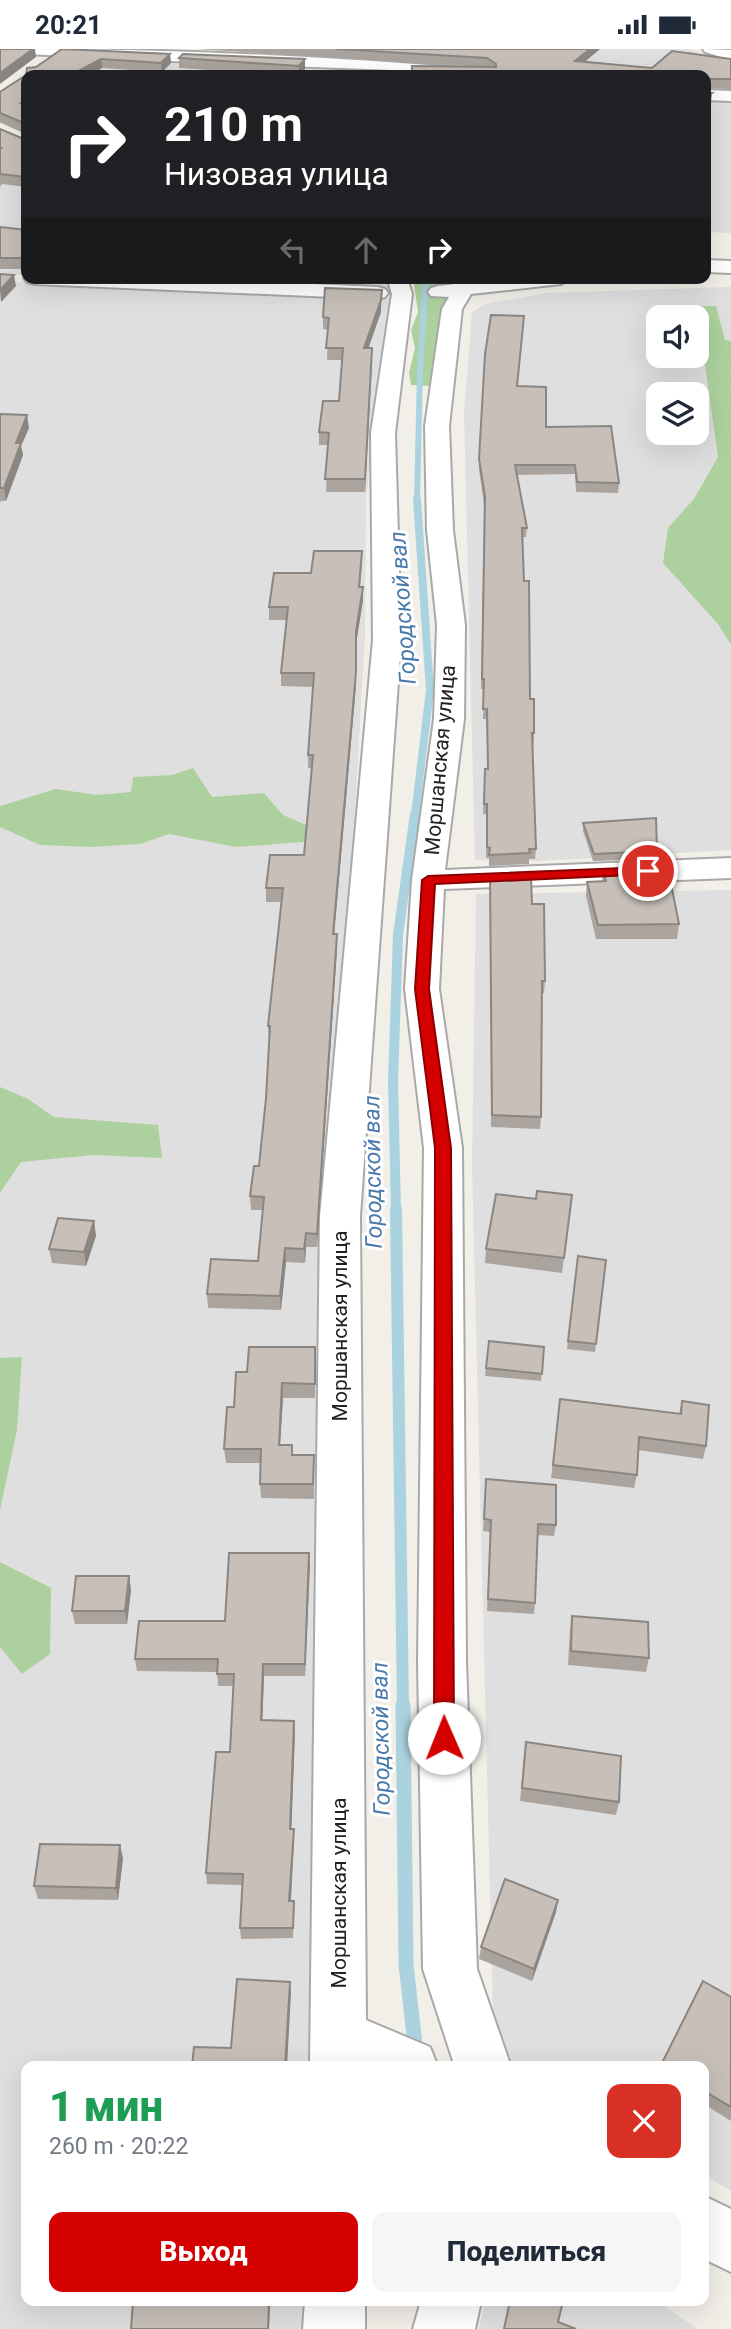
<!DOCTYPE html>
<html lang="ru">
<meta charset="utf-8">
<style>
body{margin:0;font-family:Roboto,sans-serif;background:#f6f6f7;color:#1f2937;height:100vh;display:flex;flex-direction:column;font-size:26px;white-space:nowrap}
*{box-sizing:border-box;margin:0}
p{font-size:23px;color:#747a83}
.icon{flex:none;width:38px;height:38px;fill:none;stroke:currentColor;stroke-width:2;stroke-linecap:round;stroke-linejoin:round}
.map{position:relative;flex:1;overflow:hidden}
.drawer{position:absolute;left:21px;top:2012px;width:688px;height:245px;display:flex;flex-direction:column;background:#fff;border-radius:14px;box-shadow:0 7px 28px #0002}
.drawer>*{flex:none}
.banner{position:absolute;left:21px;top:21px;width:690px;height:214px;border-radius:14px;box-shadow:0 7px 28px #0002;background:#202124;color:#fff;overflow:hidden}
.controls{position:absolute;left:646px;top:256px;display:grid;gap:14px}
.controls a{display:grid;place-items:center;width:63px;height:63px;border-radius:14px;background:#fff;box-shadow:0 7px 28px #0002;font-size:35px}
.pin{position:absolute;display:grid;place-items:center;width:60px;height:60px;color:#fff;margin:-30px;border:4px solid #fff;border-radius:50%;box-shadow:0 2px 7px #0007}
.me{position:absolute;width:77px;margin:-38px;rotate:359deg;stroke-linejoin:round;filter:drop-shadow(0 0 5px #0008)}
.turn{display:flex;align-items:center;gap:24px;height:147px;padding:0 28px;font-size:32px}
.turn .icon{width:91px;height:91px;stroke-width:2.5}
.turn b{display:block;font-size:49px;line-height:60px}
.lanes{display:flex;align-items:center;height:66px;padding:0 28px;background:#0003;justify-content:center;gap:35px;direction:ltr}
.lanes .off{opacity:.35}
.round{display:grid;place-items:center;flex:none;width:74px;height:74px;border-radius:14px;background:#f6f6f7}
.headline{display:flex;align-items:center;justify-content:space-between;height:119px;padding:0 28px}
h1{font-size:42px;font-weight:800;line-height:52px;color:#1e9e55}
.action{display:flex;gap:14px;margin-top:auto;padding:14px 28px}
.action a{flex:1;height:80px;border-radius:14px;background:#d40000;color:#fff;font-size:28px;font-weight:800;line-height:80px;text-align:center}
.action a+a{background:#f6f6f7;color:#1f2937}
.status{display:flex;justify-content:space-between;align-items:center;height:49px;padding:0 35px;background:#fff;direction:ltr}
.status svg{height:19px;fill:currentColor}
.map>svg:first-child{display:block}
.residential{fill:#e0dfdf;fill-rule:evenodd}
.forest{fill:#add19e}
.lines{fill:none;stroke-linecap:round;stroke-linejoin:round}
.stream-far5{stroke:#aad3df;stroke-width:4.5}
.stream-far4{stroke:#aad3df;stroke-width:6}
.stream-far3{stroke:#aad3df;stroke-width:8}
.stream-far2{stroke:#aad3df;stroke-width:10}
.stream-far1{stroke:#aad3df;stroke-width:12}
.stream{stroke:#aad3df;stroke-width:15}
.minor-casing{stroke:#a9a9a9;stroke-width:4}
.minor{fill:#fff;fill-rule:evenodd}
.wall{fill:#aba49e}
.shaded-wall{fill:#8b8681}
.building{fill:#c7bfb8;stroke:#8b8681;stroke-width:2}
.route{fill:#d40000;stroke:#8a0000;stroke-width:2}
.labels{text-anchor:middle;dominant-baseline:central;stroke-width:6;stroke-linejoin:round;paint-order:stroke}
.street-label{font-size:21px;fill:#222;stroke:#fff}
.water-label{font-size:23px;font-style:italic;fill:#4a7aab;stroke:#fff}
</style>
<div class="status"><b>20:21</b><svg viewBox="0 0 49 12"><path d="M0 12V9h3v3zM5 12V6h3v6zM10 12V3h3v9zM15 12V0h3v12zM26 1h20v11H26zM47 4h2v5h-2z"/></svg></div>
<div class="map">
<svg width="731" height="2280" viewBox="0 0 731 2280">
<rect width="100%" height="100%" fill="#f2efe9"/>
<g class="residential">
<path d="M454,0H688L731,12V44L705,43V26H515L423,17Z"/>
<path d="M60,4L340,18L328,26H32Z"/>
<path d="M705,49L731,50V184L705,183Z"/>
<path d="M0,116L26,118V226L0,225Z"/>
<path d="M88,229H389L391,243L319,240Z"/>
<path d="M0,232L394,250L366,448L365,586L338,1066L317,2018H26V2252H311V2280H0Z"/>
<path d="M731,238V801L539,812L475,811L464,365L472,263L486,255L545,244ZM658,268H696V306H658ZM658,345H696V383H658Z"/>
<path d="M731,841V2142L704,2126V2018H512L494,2008L472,1117L476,845Z"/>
<path d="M485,2252H657L698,2280H479Z"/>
</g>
<g class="forest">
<path d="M413,229H443L451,243L432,337L411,336L409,324L415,299L411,281L418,263Z"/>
<path d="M693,257H716L725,291L731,292V596L718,575L663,514L668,479L694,450L718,408L705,316Z"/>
<path d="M193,719L212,748L264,744L283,766L320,782L315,792L236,798L169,785L140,795L91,798L40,796L0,778V757L56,740L97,746L131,743L133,728L172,726Z"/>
<path d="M0,1038L28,1050L54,1068L158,1076L162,1109L93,1106L21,1113L0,1144Z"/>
<path d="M22,1308L17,1381L0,1461V1309Z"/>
<path d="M0,1513L51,1539L50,1605L22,1625L0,1598Z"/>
</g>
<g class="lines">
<path class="stream-far5" d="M346,26L397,13L430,0"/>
<path class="stream-far4" d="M417,451L420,321L426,229"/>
<path class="stream-far3" d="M415,766L430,641L417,450"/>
<path class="stream-far2" d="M396,1162L393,1032L398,886L415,765"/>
<path class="stream-far1" d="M396,1160L403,1658"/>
<path class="stream" d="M403,1656L406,1915L416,2005"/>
<defs>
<g id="minor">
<path d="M18,0C174,0 331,7 486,21L494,26C451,28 409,21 367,20C253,16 140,11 26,5Z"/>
<path d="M703,0L731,1V11L705,3Z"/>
<path d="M705,41L731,42V52L705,51Z"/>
<path d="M705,211L731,212V224L705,223Z"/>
<path d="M26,226V229H180L378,238L385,240L388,244L385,248L378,250L34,235L27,233L24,229Z"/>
<path d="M387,229H407L412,245L395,384L401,591L360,1167L366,1971L430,1998L438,2018H310L320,1167L373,591L371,384L392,245Z"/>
<path d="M505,229H571L561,235L471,245L462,260L449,377L453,481L465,576L464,670L445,821L731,809V829L444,840L439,940L462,1099L466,1612L477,1920L511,2018H455L423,1920L418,1612L424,1099L405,940L412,831L434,670L437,576L427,481L425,377L442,260L449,248L431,247L428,243L431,239L438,237Z"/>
<path d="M704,2147L731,2160V2223L704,2210Z"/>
<path d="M305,2252H365V2280H303Z"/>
<path d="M421,2252H481L475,2280H413Z"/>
</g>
</defs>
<use href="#minor" class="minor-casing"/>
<use href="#minor" class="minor"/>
</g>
<g class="wall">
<path d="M62,0L170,5L171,14L162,23L102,19L90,26H26Z"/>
<path d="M197,0H600L585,12L652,19L731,10V40L705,39V26H412V17L485,18Z"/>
<path d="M179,9L305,10V20L300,26H285L179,19Z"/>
<path d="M26,26V85L1,74H0V43Z"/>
<path d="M0,80L26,91V138L2,135L0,138Z"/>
<path d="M0,178L26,181V220H0Z"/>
<path d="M327,229H382V235L327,233Z"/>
<path d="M382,241L381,263L368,299L372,312L365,443H326L328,396H319V383L339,352L342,311H327L328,281L323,280V268Z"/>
<path d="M485,305L517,337L546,378L619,434L618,444L576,443L575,425L517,426L527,479L526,488H522L530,650L534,684V694H532L536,800L535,810H529V815L489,817V809H486L487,765H483L485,720H488L486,670H483L484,640H481L484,456L479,420Z"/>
<path d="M0,365L29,379L21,397L23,406L6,452H1L0,454Z"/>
<path d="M362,515L360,538H363V551L356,595V636L334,885L337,899L317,1198H306L305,1214L286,1213L281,1261L208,1259L207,1245L258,1212L263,1161H251L250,1147L259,1117L266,1049L269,991L268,977L282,853H266V839L304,806L312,719H308V706L313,638L281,637V624L287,571H269V558L311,524Z"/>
<path d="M583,774L657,802L656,810L593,812L583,782Z"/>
<path d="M603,822L659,830L679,875L677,890H596L586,847L587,833L602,832Z"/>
<path d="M490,829L532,855L545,932L544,944H542L541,1068L540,1080L491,1078Z"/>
<path d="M572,1146L562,1224L485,1214L486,1200L536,1150Z"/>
<path d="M94,1172L96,1187L86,1217L52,1214L49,1200Z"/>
<path d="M578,1207L606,1211L595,1303L567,1300Z"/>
<path d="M489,1292L544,1298L541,1332L485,1327Z"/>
<path d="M315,1298V1349H283L280,1396L314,1420V1450L261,1449L260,1435V1414H226L224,1400L234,1358L247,1323Z"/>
<path d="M560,1350L679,1365L682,1352L706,1397L703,1410L638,1401L637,1426L634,1439L551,1429Z"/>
<path d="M486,1430L556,1476L554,1487L537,1486L535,1554L534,1565L487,1562L490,1483L483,1482Z"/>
<path d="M309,1504L305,1627H264L262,1671L295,1683L291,1780H294V1791L291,1852L294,1862L293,1889L241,1890L240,1879L242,1836L207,1835L206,1824L230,1703L234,1637H218L217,1623L137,1622L135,1610L225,1572Z"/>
<path d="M129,1527L131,1541L127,1575H75L72,1562Z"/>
<path d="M572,1567L649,1609L646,1623L568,1616L570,1580Z"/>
<path d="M524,1706L619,1753L616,1766L520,1752Z"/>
<path d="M123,1809L118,1851L38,1850L34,1837Z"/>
<path d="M558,1851L556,1863L532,1932L479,1910L481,1898Z"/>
<path d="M703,1932L731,1948V2072L704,2055V2018H661Z"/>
</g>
<g class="shaded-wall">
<path d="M33,0H35L36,8L0,35V24Z"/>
<path d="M590,0H600L575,21V12Z"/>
<path d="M170,5L171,14L162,23L161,14Z"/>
<path d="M101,10L102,19L90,26H71Z"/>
<path d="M305,10V20L299,26V17Z"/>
<path d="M712,44L711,54L705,58V49Z"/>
<path d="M14,226L16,237L1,253L0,241Z"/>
<path d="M381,251V263L364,312V299Z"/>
<path d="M372,299V312L365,443V430Z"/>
<path d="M27,366L29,379L21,397L23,406L6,452L4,439L16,394Z"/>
<path d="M363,538V551L356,595V582Z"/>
<path d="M356,623V636L333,899V885Z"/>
<path d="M337,885V899L317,1198V1185Z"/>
<path d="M94,1172L96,1187L86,1217L84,1203Z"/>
<path d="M306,1184V1198L305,1214L304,1200Z"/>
<path d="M285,1199L286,1213L281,1261L280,1247Z"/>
<path d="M282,1334L283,1349L279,1410V1396Z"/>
<path d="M309,1504L310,1517L305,1627V1615Z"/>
<path d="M129,1527L131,1541L127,1575L125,1562Z"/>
<path d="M263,1615L264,1627L262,1683L261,1671Z"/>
<path d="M294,1672L295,1683L291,1791L290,1780Z"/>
<path d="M294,1780V1791L290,1862L289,1852Z"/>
<path d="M120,1796L123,1809L118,1851L116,1839Z"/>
<path d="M558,1851L556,1863L532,1932L534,1920Z"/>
<path d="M290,1933L291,1944L287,2018H285Z"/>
<path d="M269,2252H270L269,2280H268Z"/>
</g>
<g class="building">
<path d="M0,0H33L0,24Z"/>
<path d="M62,0L170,5L161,14L101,10L71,26H26L27,19L36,18Z"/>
<path d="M336,0H590L575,12L652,19L672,2L731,10V30H705V26H428L412,24V17L496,18V15L487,9Z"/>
<path d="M183,5L305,10L299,17L179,9Z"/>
<path d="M26,26V51L21,54L26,55V81V75L0,64V43Z"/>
<path d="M705,44H712L705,49Z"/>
<path d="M0,80L26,91V128L0,125V100L1,99H0Z"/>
<path d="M0,178L26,181V211L25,209H0Z"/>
<path d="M0,225L14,226L0,241Z"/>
<path d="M325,239L382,241L381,251L364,299H372L365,430H325L329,384L319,383L323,352H339L343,299H326L329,269L323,268Z"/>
<path d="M491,266L524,267L517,337L546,338V378L611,377L619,434L577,433L575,416H515L527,479H522L524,532H529L530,650H534V684H532L536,800H529L530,804L489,806L490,799L487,798V755H484L485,720H488L487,660H483L484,630H482L485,447L479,410L485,305Z"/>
<path d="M0,365L27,366L16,394H21L4,439H0Z"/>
<path d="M314,502H362L359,538H363L356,582V623L333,885H337L317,1185L306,1184L304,1200L285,1199L280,1247L207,1245L211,1210L258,1212L264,1148L250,1147L254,1117H259L266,1049L270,977H268L283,839H266L270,806H304L313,706H308L314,624H281L288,558H269L274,524H311Z"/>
<path d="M656,769L657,802L594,805L583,774Z"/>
<path d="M659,820V830H670L679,875L598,876L587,833L606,832L603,822Z"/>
<path d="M531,827L532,855H544L545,932H542L541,1068L492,1066L490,829Z"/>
<path d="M537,1142L572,1146L564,1209L486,1200L496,1145L536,1150Z"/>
<path d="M58,1169L94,1172L84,1203L49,1200Z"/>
<path d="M578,1207L606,1211L596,1295L568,1292Z"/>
<path d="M489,1292L544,1298L542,1325L486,1319Z"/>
<path d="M249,1298H315V1335L282,1334L279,1396H292V1406H314L313,1435H260L261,1400H224L227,1358H234L236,1323H247Z"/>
<path d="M560,1350L681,1365L682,1352L709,1356L706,1397L639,1388L637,1426L553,1416Z"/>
<path d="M486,1430L556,1436V1476L538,1475L535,1554L488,1550L491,1471L484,1470Z"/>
<path d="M229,1504H309L305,1615H263L261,1671L294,1672L290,1780H294L289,1852H294L293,1879H240L243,1825L206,1824L216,1703H230L234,1625H217L218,1610H135L139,1572H225Z"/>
<path d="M76,1527H129L125,1562H72Z"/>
<path d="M572,1567L648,1573L649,1609L571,1602Z"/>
<path d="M526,1693L621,1707L619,1753L522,1739Z"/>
<path d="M40,1795L120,1796L116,1839L34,1837Z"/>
<path d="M505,1830L558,1851L534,1920L481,1898Z"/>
<path d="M237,1930L290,1933L285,2018H192L194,1998L231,1999Z"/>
<path d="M703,1932L731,1948V2058L704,2042V2018H665L661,2016Z"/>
<path d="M133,2252H269L268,2280H131Z"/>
<path d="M510,2252H563L558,2273L576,2280H504Z"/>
</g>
<path class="route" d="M648,818L655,822L653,825L435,835L429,940L451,1099L454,1689L451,1696L444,1699L437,1696L434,1689L435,1099L415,940L422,831L428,827Z"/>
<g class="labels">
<g class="street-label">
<text transform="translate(440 711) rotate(-85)">Моршанская улица</text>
<text transform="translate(340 1277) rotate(-90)">Моршанская улица</text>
<text transform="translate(339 1844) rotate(-90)">Моршанская улица</text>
</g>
<g class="water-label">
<text transform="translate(403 559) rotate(-94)">Городской вал</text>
<text transform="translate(373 1123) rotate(-91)">Городской вал</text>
<text transform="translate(381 1690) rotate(-91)">Городской вал</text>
</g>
</g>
</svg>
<div class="controls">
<a><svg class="icon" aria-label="sound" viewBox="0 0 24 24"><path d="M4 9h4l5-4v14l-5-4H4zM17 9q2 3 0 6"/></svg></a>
<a><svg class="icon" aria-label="layers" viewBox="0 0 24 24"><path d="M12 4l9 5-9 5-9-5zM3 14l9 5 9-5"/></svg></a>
</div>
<div class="pin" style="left:648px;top:822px;background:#d93025"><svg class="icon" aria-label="arrive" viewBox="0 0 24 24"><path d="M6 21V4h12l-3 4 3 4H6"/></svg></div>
<svg class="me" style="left:444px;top:1689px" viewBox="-20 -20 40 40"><circle r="19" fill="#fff"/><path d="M0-13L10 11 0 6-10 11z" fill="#d40000"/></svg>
<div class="banner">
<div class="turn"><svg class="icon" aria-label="right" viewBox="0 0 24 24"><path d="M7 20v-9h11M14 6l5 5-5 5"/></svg><div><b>210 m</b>Низовая улица</div></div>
<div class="lanes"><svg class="icon off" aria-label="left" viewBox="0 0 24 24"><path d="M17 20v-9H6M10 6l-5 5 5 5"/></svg><svg class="icon off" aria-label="ahead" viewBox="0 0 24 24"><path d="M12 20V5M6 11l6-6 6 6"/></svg><svg class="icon" aria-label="right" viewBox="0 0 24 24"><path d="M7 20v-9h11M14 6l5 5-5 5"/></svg></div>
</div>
<section class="drawer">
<div class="headline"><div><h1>1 мин</h1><p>260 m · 20:22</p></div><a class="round" style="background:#d93025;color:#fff"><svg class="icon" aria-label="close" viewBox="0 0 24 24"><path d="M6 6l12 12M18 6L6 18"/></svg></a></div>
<div class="action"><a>Выход</a><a>Поделиться</a></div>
</section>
</div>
